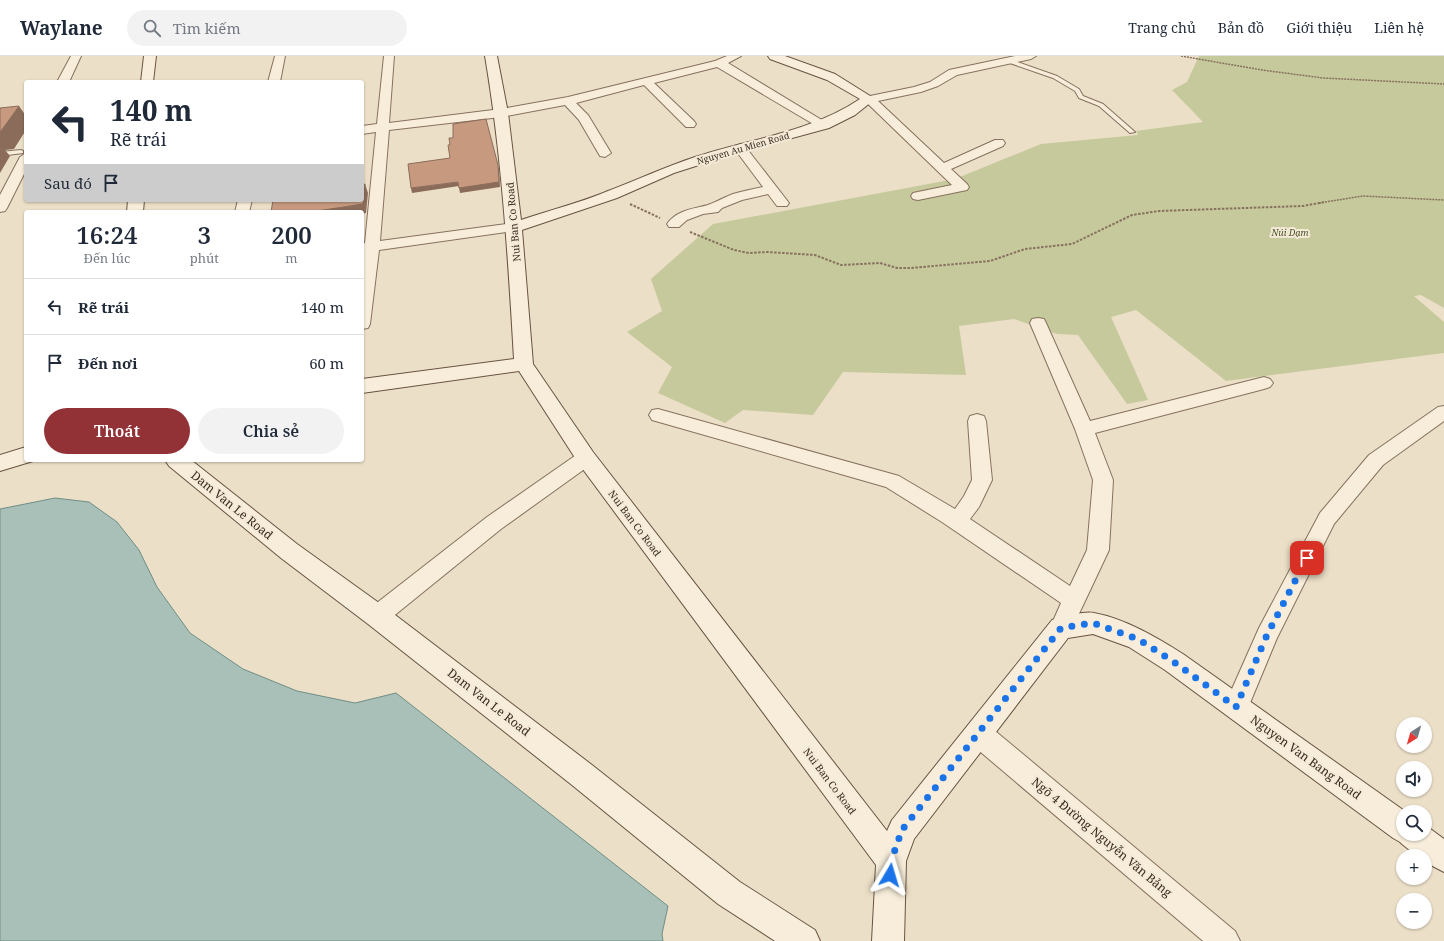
<!DOCTYPE html>
<html lang="vi">
<meta charset="utf-8">
<style>
body{margin:0;font-family:"Noto Serif",serif;background:#f2f2f3;color:#1f2937;height:100vh;display:flex;flex-direction:column;font-size:15px;white-space:nowrap}
*{box-sizing:border-box;margin:0}
p{font-size:13px;color:#747a83}
.icon{flex:none;width:22px;height:22px;fill:none;stroke:currentColor;stroke-width:2;stroke-linecap:round;stroke-linejoin:round}
.map{position:relative;flex:1;overflow:hidden}
.drawer{position:absolute;left:24px;top:154px;width:340px;height:252px;display:flex;flex-direction:column;background:#fff;border-radius:4px;box-shadow:0 1px 3px #0004}
.drawer>*{flex:none}
.banner{position:absolute;left:24px;top:24px;width:340px;height:122px;border-radius:4px;box-shadow:0 1px 3px #0004;background:#fff;color:#1f2937;overflow:hidden}
.needle{width:26px;rotate:217deg}
.buttons{position:absolute;left:1396px;top:661px;display:grid;gap:8px}
.buttons a{display:grid;place-items:center;width:36px;height:36px;border-radius:50%;background:#fff;box-shadow:0 1px 3px #0004;font-size:20px}
.pin{position:absolute;display:grid;place-items:center;width:34px;height:34px;color:#fff;margin:-17px;border-radius:8px;box-shadow:0 2px 6px #0006}
.me{position:absolute;width:44px;margin:-22px;rotate:7deg;stroke-linejoin:round;filter:drop-shadow(0 0 3px #0008)}
.turn{display:flex;align-items:center;gap:14px;height:84px;padding:0 20px;font-size:18px}
.turn .icon{width:52px;height:52px;stroke-width:2.5}
.turn b{display:block;font-size:28px;line-height:34px}
.then{display:flex;align-items:center;height:38px;padding:0 20px;background:#0003;gap:8px;font-size:15px}
.eta{display:flex;justify-content:space-evenly;align-items:center;height:68px;text-align:center}
.eta b{font-size:24px;font-weight:600;line-height:28px}
.button{display:flex;gap:8px;margin-top:auto;padding:8px 20px}
.button a{flex:1;height:46px;border-radius:24px;background:#923237;color:#fff;font-size:16px;font-weight:600;line-height:46px;text-align:center}
.button a+a{background:#f2f2f3;color:#1f2937}
ul{padding:0;list-style:none}
li{display:flex;align-items:center;gap:12px;height:56px;padding:0 20px;border-top:1px solid #e0e1e3}
li div{flex:1}
li b{display:block;font-size:15px}
li em{font-style:normal}
header{display:flex;align-items:center;gap:24px;box-sizing:border-box;height:56px;padding:0 20px;background:#fff;border-bottom:1px solid #e0e1e3}
header strong{font-size:19px}
nav{display:flex;gap:22px;margin-inline-start:auto;font-size:14px}
.search{width:280px;height:36px;background:#f2f2f3;display:flex;align-items:center;gap:10px;box-sizing:border-box;padding:0 14px;border-radius:22px;color:#747a83;font-size:15px}
.map>svg:first-child{display:block}
.green{fill:#c6c99c}
.water{fill:#a8c0b8;stroke:#6f8e85}
.lines{fill:none;stroke-linecap:round;stroke-linejoin:round}
.lane-casing{stroke:#86715e;stroke-width:2}
.street-casing{stroke:#86715e;stroke-width:2}
.secondary-casing{stroke:#685341;stroke-width:2}
.path-far1{stroke:#86715e;stroke-width:1.5;stroke-dasharray:2 1;stroke-linecap:butt}
.path{stroke:#86715e;stroke-width:2;stroke-dasharray:2.5 1.5;stroke-linecap:butt}
.lane{fill:#f7edda;fill-rule:evenodd}
.street{fill:#f7edda;fill-rule:evenodd}
.secondary{fill:#f7edda;fill-rule:evenodd}
.shaded-wall{fill:#8b6c5a}
.building{fill:#c79a80;stroke:#8b6c5a}
.route{stroke:#1a73e8;stroke-width:7;stroke-dasharray:0 12.6}
.labels{text-anchor:middle;dominant-baseline:central;stroke-width:4;stroke-linejoin:round;paint-order:stroke}
.far-street-label{font-size:9px;fill:#382b20;stroke:#f4ead7}
.far-park-label{font-size:9px;font-style:italic;fill:#4a5328;stroke:#f4ead7}
.street-label{font-size:10px;fill:#382b20;stroke:#f4ead7}
.near-street-label{font-size:12px;fill:#382b20;stroke:#f4ead7}
</style>
<header>
<strong>Waylane</strong>
<div class="search"><svg class="icon" aria-label="search" viewBox="0 0 24 24"><circle cx="10" cy="10" r="6"/><path d="M15 15l6 6"/></svg>Tìm kiếm</div>
<nav><a>Trang chủ</a><a>Bản đồ</a><a>Giới thiệu</a><a>Liên hệ</a></nav>
</header>
<div class="map">
<svg width="1444" height="885" viewBox="0 0 1444 885">
<rect width="100%" height="100%" fill="#ecdfc7"/>
<path class="green" d="M1199,0H1444V252L1421,239L1414,240L1444,266V297L1226,325L1136,254L1111,261L1148,344L1127,348L1078,279L1057,278L1014,263L959,270L966,319L843,316L813,359L743,354L725,367L658,337L672,311L627,276L662,255L651,223L713,168L955,123L1041,88L1138,79L1136,75L1203,66L1172,34L1187,26Z"/>
<path class="water" d="M55,442L89,446L117,466L139,494L157,531L190,577L243,613L297,635L355,647L396,637L668,850L662,878L663,885H0V453Z"/>
<g class="lines">
<defs>
<g id="lane">
<path d="M1009,3L1057,20L1079,33L1083,40L1103,48L1135,76L1130,77L1099,50L1079,42L1075,35L1053,22L1007,6L1006,5Z"/>
<path d="M21,94L23,95V97L0,100V96Z"/>
</g>
<g id="street">
<path d="M71,0H81L69,26H57Z"/>
<path d="M275,0H285L280,26H268Z"/>
<path d="M384,0H394L389,67L501,53L568,41L715,5L727,0H741L728,7L830,69L824,73L820,72L717,11L654,27L694,65L696,68L694,71H686L644,29L576,47L588,59L611,97L605,101L600,100L579,64L565,49L501,61L389,74L380,185L514,167L519,168L521,171L519,174L514,175L379,194L370,268L368,272L362,273V210L364,196H362V188L365,187L376,76L362,78V70L377,68Z"/>
<path d="M1015,0H1036L1031,3L957,19L938,30L921,36L878,45L944,107L995,84H1003L1005,87L1003,90L951,113L967,128L969,131L967,134L918,144L913,143L911,140L913,137L952,129L865,45L863,43L865,41L914,31L930,26L949,14Z"/>
<path d="M740,88L744,89L789,147L787,150H777L768,138L742,144L722,152L718,156L703,158L687,164L679,171H669L667,168C677,154 693,153 708,149C714,147 725,141 733,138C743,135 753,133 763,131L734,92Z"/>
<path d="M26,97V114L7,152L5,155L0,156V139L20,101Z"/>
<path d="M238,144H252L249,156H235Z"/>
<path d="M1038,262L1044,263L1046,267L1090,365L1264,321L1270,323L1273,327L1270,331L1264,333L1095,377L1113,424L1109,494L1069,579L1061,582L1053,579L1050,572L1061,547L942,466L886,431L652,364L649,359L652,354L658,353L892,418L899,420L955,453L964,440L972,424L968,365L970,360L977,358L984,360L986,365L992,424L979,451L970,463L1070,530L1087,494L1093,424L1075,373L1030,267L1032,263Z"/>
<path d="M1444,350V365L1383,409L1334,468L1277,582L1245,659L1236,662L1227,659L1224,651L1259,572L1320,457L1369,399L1438,351Z"/>
<path d="M586,395L593,397L596,402L593,407L501,473L385,567L377,570L369,567L366,560L369,553L487,461L579,397Z"/>
<path d="M979,666L988,669L1235,875L1240,885H1203L970,687L967,678L970,669Z"/>
</g>
<g id="secondary">
<path d="M144,0H156L153,26H141Z"/>
<path d="M485,0H497L508,57L521,164C550,154 580,147 608,135C637,124 665,111 695,101C750,83 811,76 860,43L827,24L770,3L768,0H785L835,18L875,43L855,59L829,72L730,99L674,117L617,142L522,174L533,308L593,396L887,775L892,764L1052,564C1062,561 1085,555 1094,557C1126,563 1156,581 1183,598L1406,756H1403V778H1425V769L1444,783V816L1425,806V800H1417L1402,788L1400,786L1393,782L1165,614L1129,591L1093,578L1068,582L914,783L906,805L904,885H872L876,809L579,408L519,315L362,337V323L514,303C508,201 502,100 485,0Z"/>
<path d="M128,144H144L143,156H127Z"/>
<path d="M26,391V404L33,405L0,415V399Z"/>
<path d="M165,404H191L297,488L386,552L592,709L740,826L815,874L820,885H775L718,848L572,729L368,568L281,502L169,410Z"/>
</g>
</defs>
<use href="#lane" class="lane-casing"/>
<use href="#street" class="street-casing"/>
<use href="#secondary" class="secondary-casing"/>
<g class="path-far1">
<path d="M1181,0L1262,14L1323,22L1444,28"/>
<path d="M1319,147L1363,140L1444,144"/>
</g>
<g class="path">
<path d="M630,148L660,162"/>
<path d="M690,176L734,194L749,197L767,196L815,199L841,209L880,207L897,212H911L990,205L1025,193L1072,188L1132,159L1159,155L1303,150L1325,146"/>
</g>
<use href="#lane" class="lane"/>
<use href="#street" class="street"/>
<use href="#secondary" class="secondary"/>
</g>
<g class="shaded-wall">
<path d="M19,50L26,60V74L14,93L5,94L10,100L0,117V76Z"/>
<path d="M498,109L499,114L500,131L460,137L459,132Z"/>
<path d="M458,126L459,130L412,137L411,132Z"/>
<path d="M365,128L368,137L366,157L362,158V156H317V155Z"/>
</g>
<g class="building">
<path d="M19,50L1,75L0,76V52Z"/>
<path d="M486,63L498,109L499,126L459,132L458,126L411,132L408,108L450,102L448,89H450L449,82H453V68Z"/>
<path d="M365,128L363,148L317,155V156H271L273,144H362V129Z"/>
</g>
<g class="lines">
<path class="route" d="M890,819L891,805L902,774L1061,572L1093,567L1138,583L1174,606L1236,651L1267,579L1307,502"/>
</g>
<g class="labels">
<g class="far-street-label">
<text transform="translate(743 92) rotate(-16)">Nguyen Au Mien Road</text>
</g>
<g class="far-park-label">
<text x="1290" y="176">Núi Dạm</text>
</g>
<g class="street-label">
<text transform="translate(513 166) rotate(-95)">Nui Ban Co Road</text>
<text transform="translate(635 467) rotate(53)">Nui Ban Co Road</text>
<text transform="translate(830 725) rotate(53)">Nui Ban Co Road</text>
</g>
<g class="near-street-label">
<text transform="translate(232 449) rotate(39)">Dam Van Le Road</text>
<text transform="translate(489 646) rotate(38)">Dam Van Le Road</text>
<text transform="translate(1306 701) rotate(36)">Nguyen Van Bang Road</text>
<text transform="translate(1102 781) rotate(40)">Ngõ 4 Đường Nguyễn Văn Bảng</text>
</g>
</g>
</svg>
<div class="buttons">
<a><svg class="needle" viewBox="-14 -14 28 28"><path d="M0-13l5 13h-10z" fill="#e53935"/><path d="M0 13l5-13h-10z" fill="#747a83"/></svg></a>
<a><svg class="icon" aria-label="sound" viewBox="0 0 24 24"><path d="M4 9h4l5-4v14l-5-4H4zM17 9q2 3 0 6"/></svg></a>
<a><svg class="icon" aria-label="search" viewBox="0 0 24 24"><circle cx="10" cy="10" r="6"/><path d="M15 15l6 6"/></svg></a>
<a>+</a>
<a>−</a>
</div>
<div class="pin" style="left:1307px;top:502px;background:#d93025"><svg class="icon" aria-label="arrive" viewBox="0 0 24 24"><path d="M6 21V4h12l-3 4 3 4H6"/></svg></div>
<svg class="me" style="left:890px;top:819px" viewBox="-20 -20 40 40"><path d="M0-17L14 15 0 8-14 15z" fill="#1a73e8" stroke="#fff" stroke-width="4"/></svg>
<div class="banner">
<div class="turn"><svg class="icon" aria-label="left" viewBox="0 0 24 24"><path d="M17 20v-9H6M10 6l-5 5 5 5"/></svg><div><b>140 m</b>Rẽ trái</div></div>
<div class="then">Sau đó<svg class="icon" aria-label="arrive" viewBox="0 0 24 24"><path d="M6 21V4h12l-3 4 3 4H6"/></svg></div>
</div>
<section class="drawer">
<div class="eta">
<div><b>16:24</b><p>Đến lúc</p></div>
<div><b>3</b><p>phút</p></div>
<div><b>200</b><p>m</p></div>
</div>
<ul>
<li><svg class="icon" aria-label="left" viewBox="0 0 24 24"><path d="M17 20v-9H6M10 6l-5 5 5 5"/></svg><div><b>Rẽ trái</b></div><em>140 m</em></li>
<li><svg class="icon" aria-label="arrive" viewBox="0 0 24 24"><path d="M6 21V4h12l-3 4 3 4H6"/></svg><div><b>Đến nơi</b></div><em>60 m</em></li>
</ul>
<div class="button"><a>Thoát</a><a>Chia sẻ</a></div>
</section>
</div>
